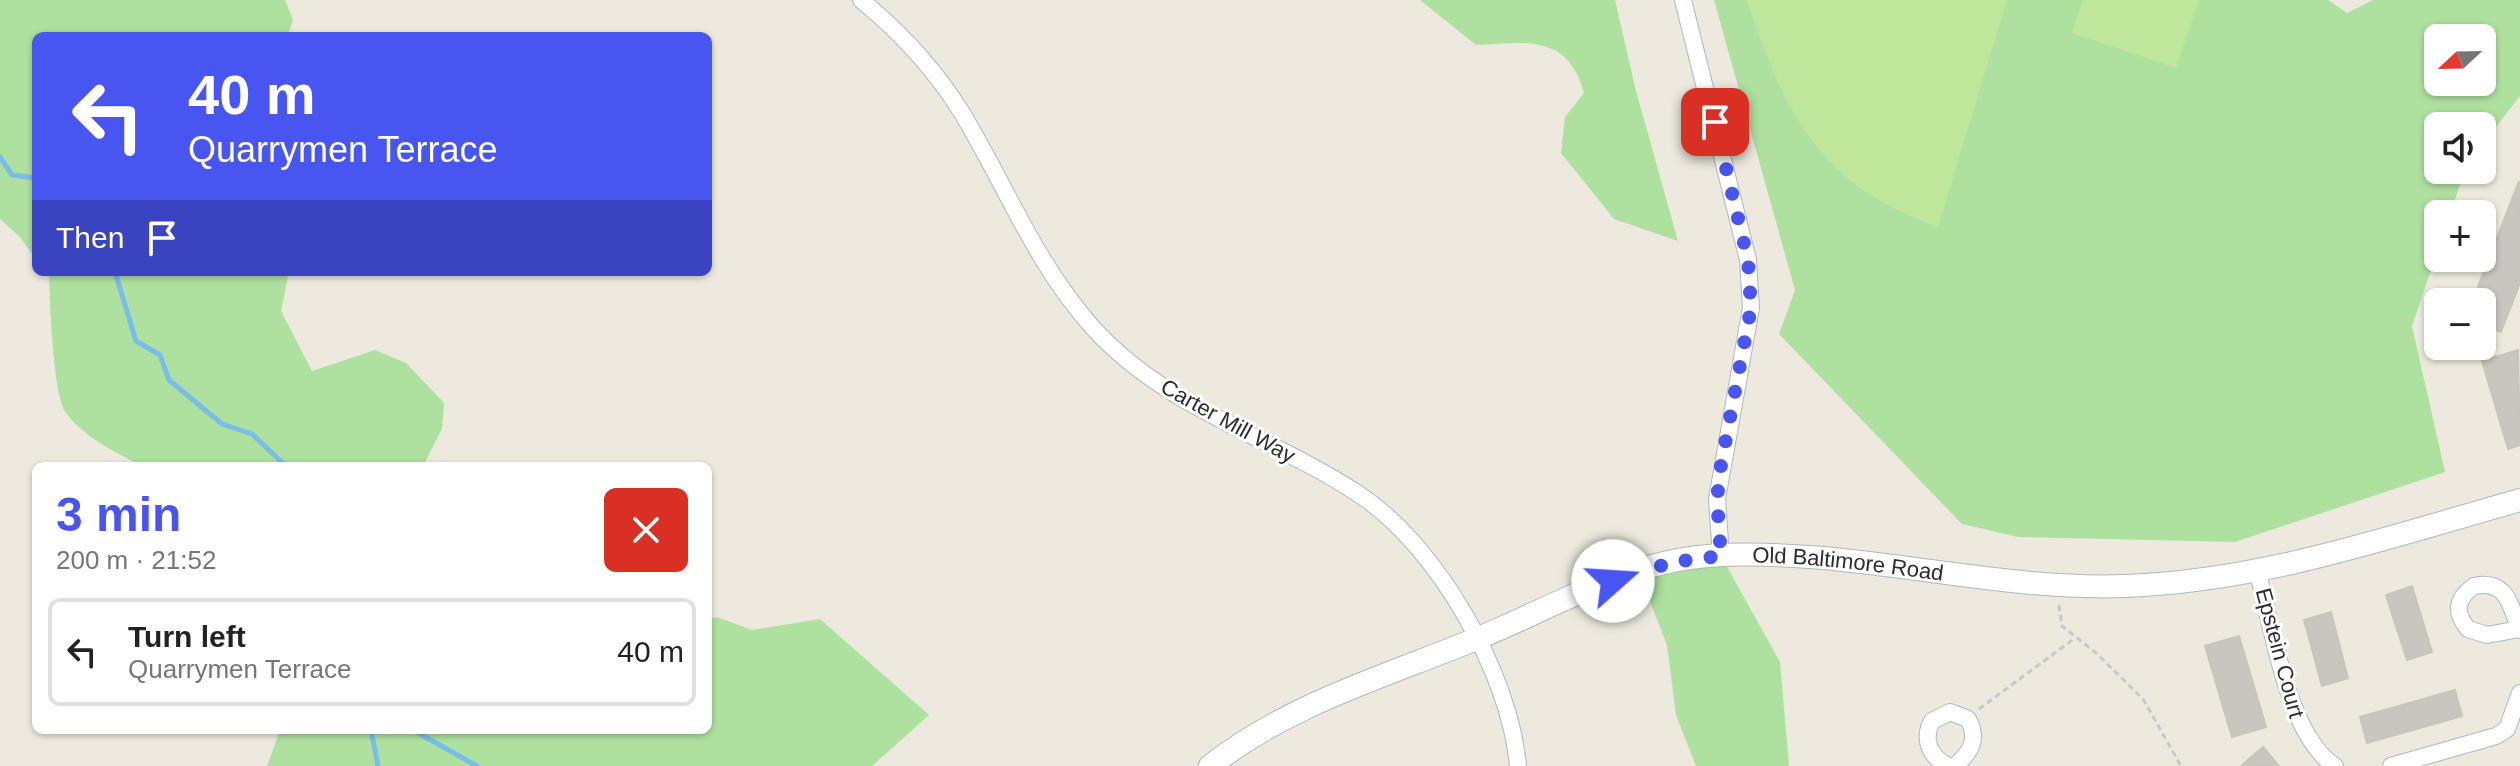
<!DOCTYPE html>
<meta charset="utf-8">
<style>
body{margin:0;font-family:Arial,sans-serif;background:#f2f2f2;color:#222;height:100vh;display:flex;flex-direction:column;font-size:30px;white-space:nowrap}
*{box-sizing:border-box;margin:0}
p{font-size:26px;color:#767676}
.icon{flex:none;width:44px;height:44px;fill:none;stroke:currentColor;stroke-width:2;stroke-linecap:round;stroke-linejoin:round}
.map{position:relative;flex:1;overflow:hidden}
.sheet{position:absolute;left:32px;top:462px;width:680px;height:272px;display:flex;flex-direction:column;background:#fff;border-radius:12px;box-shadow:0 2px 6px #0004}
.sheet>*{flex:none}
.banner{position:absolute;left:32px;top:32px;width:680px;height:244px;border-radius:12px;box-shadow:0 2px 6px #0004;background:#4955f0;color:#fff;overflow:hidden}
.needle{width:52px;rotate:248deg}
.tools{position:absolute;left:2424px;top:24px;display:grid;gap:16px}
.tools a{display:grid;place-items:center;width:72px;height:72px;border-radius:12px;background:#fff;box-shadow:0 2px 6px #0004;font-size:40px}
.pin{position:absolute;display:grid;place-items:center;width:68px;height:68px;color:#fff;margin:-34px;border-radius:16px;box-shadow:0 4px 12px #0006}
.me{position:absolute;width:88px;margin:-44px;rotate:71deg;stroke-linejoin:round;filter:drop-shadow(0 0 6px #0008)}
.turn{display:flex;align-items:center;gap:28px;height:168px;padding:0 24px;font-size:36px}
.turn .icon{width:104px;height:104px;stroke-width:2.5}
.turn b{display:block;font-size:56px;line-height:68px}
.then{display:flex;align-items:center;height:76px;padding:0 24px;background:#0003;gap:16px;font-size:30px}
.round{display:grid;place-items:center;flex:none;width:84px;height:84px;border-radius:12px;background:#f2f2f2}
.head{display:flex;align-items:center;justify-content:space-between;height:136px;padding:0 24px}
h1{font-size:48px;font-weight:800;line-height:60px;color:#4955f0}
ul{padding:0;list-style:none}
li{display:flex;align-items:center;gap:24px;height:108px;margin:0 16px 12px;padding:0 8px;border:4px solid #e0e0e0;border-radius:12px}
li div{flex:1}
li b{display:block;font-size:30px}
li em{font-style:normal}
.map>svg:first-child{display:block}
.green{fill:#aee09f;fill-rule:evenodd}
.pitch{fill:#bee79c}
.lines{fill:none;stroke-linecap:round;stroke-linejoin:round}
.stream{stroke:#79bee8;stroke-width:5}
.building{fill:#c9c5bf;stroke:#c8c5b9;stroke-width:2}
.street-casing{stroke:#b3b4bf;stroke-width:18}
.secondary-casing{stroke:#b3b4bf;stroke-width:24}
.path{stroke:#c8c8c8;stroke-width:3;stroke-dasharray:6 4;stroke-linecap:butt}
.street{stroke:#fff;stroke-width:16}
.secondary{stroke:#fff;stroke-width:22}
.route{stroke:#4955f0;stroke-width:14;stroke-dasharray:0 25.2}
.labels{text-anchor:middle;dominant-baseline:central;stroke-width:6;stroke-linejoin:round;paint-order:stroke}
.street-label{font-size:22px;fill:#2c2c2c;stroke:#fff}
</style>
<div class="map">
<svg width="2520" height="766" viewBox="0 0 2520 766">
<rect width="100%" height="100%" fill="#ede9df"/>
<g class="green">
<path d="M0,0H285L293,20L288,36H36V259L19,236L0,219Z"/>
<path d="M1420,0H1615L1636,91L1678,241L1614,219L1561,153L1565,117L1584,93C1568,34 1526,42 1476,45Z"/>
<path d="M1714,0H2328L2347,13L2373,0H2520V96L2482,145V126H2438V170H2465L2450,214H2438V250L2412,326L2445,472L2235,542L2018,537L1962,524L1779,334L1795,290ZM2438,38H2482V82H2438Z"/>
<path d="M45,272H289L281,311L312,371L375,350L406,363L444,403L442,429L423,466H142C116,453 84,437 66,413C53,395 50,302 49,277Z"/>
<path d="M1721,556L1780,662L1789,766H1696L1676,715L1667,645L1638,571Z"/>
<path d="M717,617L752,630L820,619L929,715L872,766H267L280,730H708V620Z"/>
</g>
<g class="pitch">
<path d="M1747,0H2007L1938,227C1819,186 1785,113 1747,0Z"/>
<path d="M2083,0H2199L2176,68L2072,33Z"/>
</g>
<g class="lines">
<g class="stream">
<path d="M0,157L12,175L36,178"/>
<path d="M115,272L136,341L160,355L169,380L222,424L252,434L286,466"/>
<path d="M371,730L378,766"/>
<path d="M413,730L477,766"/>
</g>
</g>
<g class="building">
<path d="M2519,181L2520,283L2501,332L2482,324V302H2472Z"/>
<path d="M2518,350L2520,445L2508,449L2482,361Z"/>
<path d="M2412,586L2432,652L2407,660L2386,595Z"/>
<path d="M2331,612L2348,678L2322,686L2304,620Z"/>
<path d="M2239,636L2266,727L2232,737L2205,646Z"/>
<path d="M2455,690L2462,716L2367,743L2360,717Z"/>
<path d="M2263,747L2279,766H2241Z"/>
</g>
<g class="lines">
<defs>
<g id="street">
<path d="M861,0C899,31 936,71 962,113C1006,186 1036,265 1094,329C1167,409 1273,437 1360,495C1438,547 1510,674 1518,766"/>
<path d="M1683,0L1748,260L1751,308L1717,499L1721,556"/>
<path d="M2258,573C2272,627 2288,736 2335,766"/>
<path d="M2519,629L2487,635L2468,629C2454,612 2456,599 2474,586C2507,579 2510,605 2520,630"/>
<path d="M1948,766C1930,757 1922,739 1932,721L1950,712L1968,719C1979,739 1971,752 1955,766"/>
<path d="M2391,766L2496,736L2507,729L2520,693"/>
</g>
<g id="secondary">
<path id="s1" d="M1210,766C1289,704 1384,677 1476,639C1550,609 1626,562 1708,556C1847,546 1986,591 2125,586C2263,581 2389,537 2520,500"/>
</g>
</defs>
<use href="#street" class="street-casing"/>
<use href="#secondary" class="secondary-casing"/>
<g class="path">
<path d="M2059,605L2062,626L2096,653L2143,699L2181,766"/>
<path d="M1979,709L2075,638"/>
</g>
<use href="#street" class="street"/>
<use href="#secondary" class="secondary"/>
</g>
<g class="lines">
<path class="route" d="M1613,581L1673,562L1721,556L1717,499L1721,465L1751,308L1748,260L1715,122"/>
</g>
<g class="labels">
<g class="street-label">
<text transform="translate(1228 421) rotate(29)">Carter Mill Way</text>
<text stroke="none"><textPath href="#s1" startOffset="684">Old Baltimore Road</textPath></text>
<text transform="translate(2280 653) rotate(75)">Epstein Court</text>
</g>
</g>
</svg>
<div class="tools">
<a><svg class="needle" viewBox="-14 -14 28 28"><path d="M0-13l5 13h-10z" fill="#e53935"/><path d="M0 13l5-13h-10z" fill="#767676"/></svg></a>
<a><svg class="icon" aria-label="sound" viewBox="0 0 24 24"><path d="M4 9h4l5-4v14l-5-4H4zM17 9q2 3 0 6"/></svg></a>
<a>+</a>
<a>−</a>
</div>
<div class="pin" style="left:1715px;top:122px;background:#d93025"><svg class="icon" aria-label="arrive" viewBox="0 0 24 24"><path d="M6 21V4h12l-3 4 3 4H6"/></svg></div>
<svg class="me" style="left:1613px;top:581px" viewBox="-20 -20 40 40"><circle r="19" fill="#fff"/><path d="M0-13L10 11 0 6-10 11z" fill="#4955f0"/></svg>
<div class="banner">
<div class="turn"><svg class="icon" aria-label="left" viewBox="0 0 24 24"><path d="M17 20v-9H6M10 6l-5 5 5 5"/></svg><div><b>40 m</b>Quarrymen Terrace</div></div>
<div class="then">Then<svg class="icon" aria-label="arrive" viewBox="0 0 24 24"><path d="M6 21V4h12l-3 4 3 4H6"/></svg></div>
</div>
<section class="sheet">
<div class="head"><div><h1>3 min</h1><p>200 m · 21:52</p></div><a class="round" style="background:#d93025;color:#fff"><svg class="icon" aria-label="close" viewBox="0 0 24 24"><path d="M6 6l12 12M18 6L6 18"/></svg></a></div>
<ul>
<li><svg class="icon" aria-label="left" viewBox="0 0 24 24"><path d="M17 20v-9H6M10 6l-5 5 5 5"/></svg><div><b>Turn left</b><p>Quarrymen Terrace</p></div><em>40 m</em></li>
</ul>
</section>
</div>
